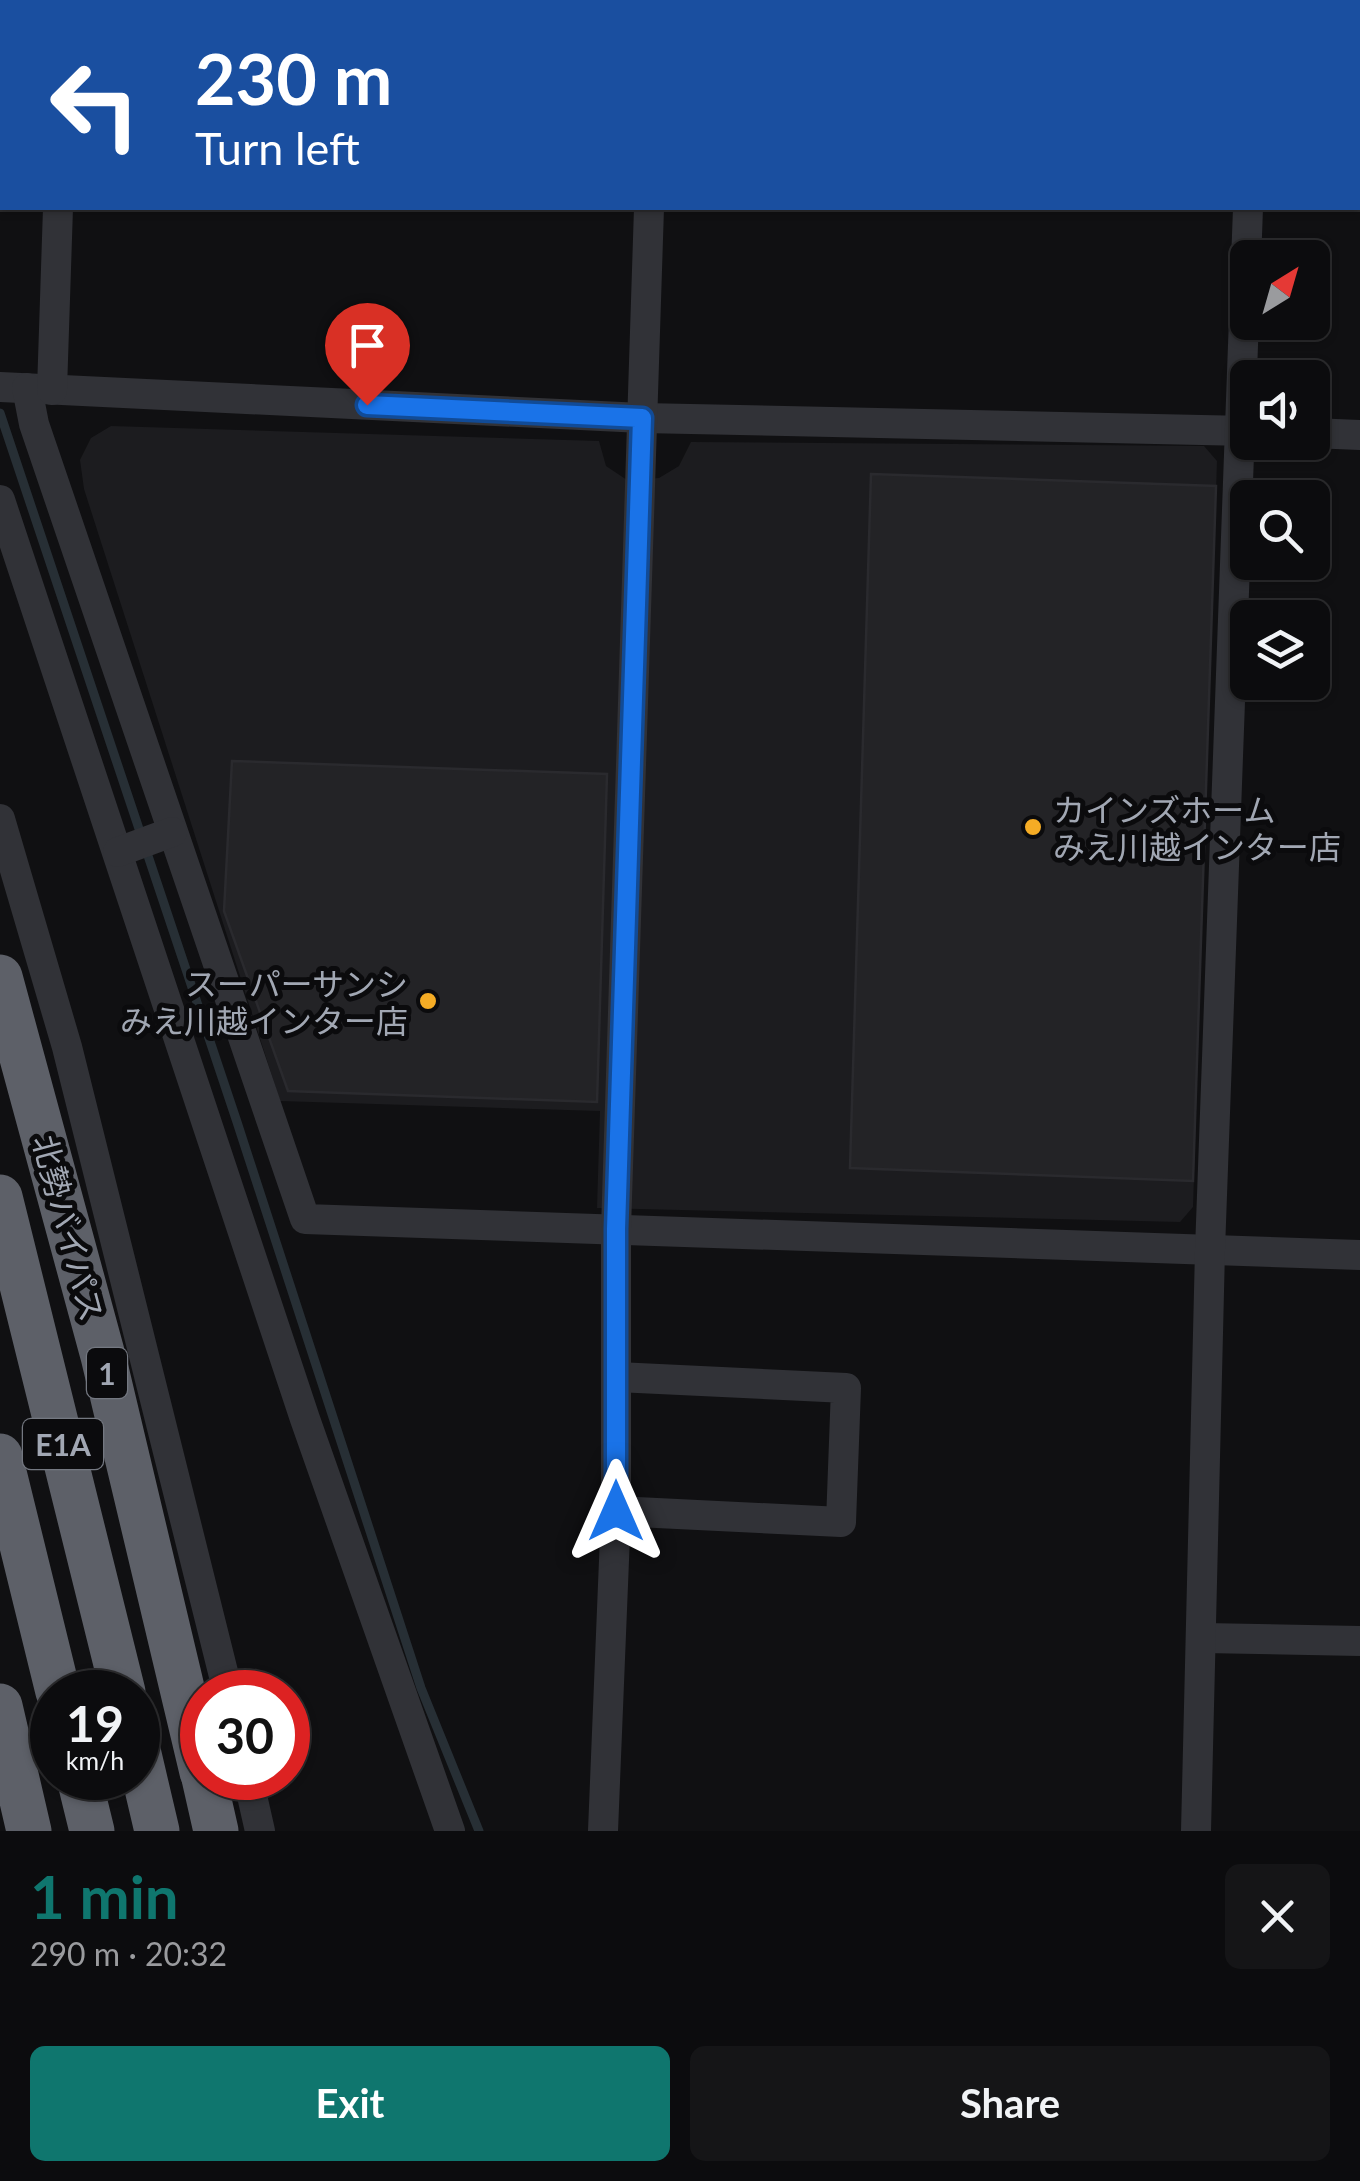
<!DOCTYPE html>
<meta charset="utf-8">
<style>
body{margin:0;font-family:Lato,"Noto Sans JP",sans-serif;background:#151517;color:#f1f3f6;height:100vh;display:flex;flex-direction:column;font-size:38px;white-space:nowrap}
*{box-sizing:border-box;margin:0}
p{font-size:32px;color:#9a9b9e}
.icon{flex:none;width:55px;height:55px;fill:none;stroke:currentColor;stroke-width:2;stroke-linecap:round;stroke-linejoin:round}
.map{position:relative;height:1831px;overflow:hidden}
.sheet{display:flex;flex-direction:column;background:#0c0c0e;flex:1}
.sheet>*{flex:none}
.hud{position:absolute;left:0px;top:0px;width:1360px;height:210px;box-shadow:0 2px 8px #0004,0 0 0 2px #2c2c2e;background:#1a4fa0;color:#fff;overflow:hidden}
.needle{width:65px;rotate:37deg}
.tools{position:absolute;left:1230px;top:240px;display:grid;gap:20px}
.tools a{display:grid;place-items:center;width:100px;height:100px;border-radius:15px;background:#0c0c0e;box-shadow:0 2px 8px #0004,0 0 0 2px #2c2c2e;font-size:50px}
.speed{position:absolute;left:30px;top:1670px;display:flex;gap:20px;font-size:50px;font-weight:700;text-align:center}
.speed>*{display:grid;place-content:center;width:130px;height:130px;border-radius:50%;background:#0c0c0e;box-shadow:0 2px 8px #0004,0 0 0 2px #2c2c2e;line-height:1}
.speed small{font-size:25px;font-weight:400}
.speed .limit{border:15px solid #d22;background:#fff;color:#111}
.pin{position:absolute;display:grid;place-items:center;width:85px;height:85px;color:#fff;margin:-102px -42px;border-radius:50% 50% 50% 0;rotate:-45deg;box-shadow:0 0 10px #0007}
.pin .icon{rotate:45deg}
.me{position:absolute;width:110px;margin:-55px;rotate:0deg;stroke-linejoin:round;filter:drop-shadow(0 0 8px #0008)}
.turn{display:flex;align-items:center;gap:35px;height:210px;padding:0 30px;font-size:45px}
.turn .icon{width:130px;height:130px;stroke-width:2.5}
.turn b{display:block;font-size:70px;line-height:85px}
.round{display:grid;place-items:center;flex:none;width:105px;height:105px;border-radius:15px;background:#151517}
.overview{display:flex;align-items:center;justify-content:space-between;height:170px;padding:0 30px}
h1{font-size:60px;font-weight:700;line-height:75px;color:#0f766e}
.action{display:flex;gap:20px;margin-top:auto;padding:20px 30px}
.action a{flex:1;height:115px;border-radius:15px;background:#0f766e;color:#fff;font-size:40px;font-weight:700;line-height:115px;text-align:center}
.action a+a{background:#151517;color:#f1f3f6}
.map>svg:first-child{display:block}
.built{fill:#1c1c1f}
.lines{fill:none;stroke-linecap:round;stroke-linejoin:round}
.stream{stroke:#272f35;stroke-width:9}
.building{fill:#232326;stroke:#2a2a2e;stroke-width:2.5}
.minor{stroke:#313237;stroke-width:30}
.highway{stroke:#5d6068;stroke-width:45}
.route-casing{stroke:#114b97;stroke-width:25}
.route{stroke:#1a73e8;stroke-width:18}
.poi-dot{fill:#f5ac25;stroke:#0b0b0d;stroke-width:4}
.labels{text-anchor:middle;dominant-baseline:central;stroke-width:10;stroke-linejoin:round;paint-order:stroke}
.shield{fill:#0b0b0d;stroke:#747881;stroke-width:2.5}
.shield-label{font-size:30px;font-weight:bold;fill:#a1a7b3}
.poi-label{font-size:32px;fill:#a1a7b3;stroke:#0b0b0d;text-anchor:start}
.street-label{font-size:32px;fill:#a1a7b3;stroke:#0b0b0d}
</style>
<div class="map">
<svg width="1360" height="1831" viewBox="0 0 1360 1831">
<rect width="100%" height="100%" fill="#101012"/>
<path class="built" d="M111,426L599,441L606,466L627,480L659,478L679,466L691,442L1204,446L1217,461L1193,1207L1180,1222L597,1208L600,1111L280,1101L84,489L80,460L91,438Z"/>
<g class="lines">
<path class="stream" d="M0,413L237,1122L421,1688L479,1831"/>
</g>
<g class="building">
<path d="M871,474L1216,486L1193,1181L850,1168Z"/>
<path d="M232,761L607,774L597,1102L288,1091L224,911Z"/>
</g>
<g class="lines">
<g class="minor">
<path d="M64,2V0"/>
<path d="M656,2V0"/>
<path d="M1254,2V0"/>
<path d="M0,387L642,418L1248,431"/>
<path d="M27,388L34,424L305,1219L1360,1255"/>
<path d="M52,390L58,208"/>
<path d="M1312,433L1360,435"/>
<path d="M0,500L305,1419L450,1831"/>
<path d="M0,819L67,1047L228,1692"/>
<path d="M118,852L172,832"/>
<path d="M616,1511L841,1522L846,1388L617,1377"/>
<path d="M1203,1638L1360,1641"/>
<path d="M248,1778L260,1831"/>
<path d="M603,1831L616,1511V1229L649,208"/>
<path d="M1196,1831L1210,1250L1248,208"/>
</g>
<g class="highway">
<path d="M0,977L103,1356L202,1772"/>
<path d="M0,1197L123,1692"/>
<path d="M0,1456L58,1692"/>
<path d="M0,1706L29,1831"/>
<path d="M138,1750L157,1831"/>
<path d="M79,1778L92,1831"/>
<path d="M204,1778L216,1831"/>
</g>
</g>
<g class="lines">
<defs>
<path id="route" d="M367,405L642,418L616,1229V1511"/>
</defs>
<use href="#route" class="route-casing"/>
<use href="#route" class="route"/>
</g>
<g class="poi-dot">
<circle cx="1033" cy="827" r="10"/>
<circle cx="428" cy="1001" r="10"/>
</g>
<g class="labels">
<g class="shield">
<rect x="87" y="1348" width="40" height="50" rx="8"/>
<rect x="23" y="1419" width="80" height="50" rx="8"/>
</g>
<g class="shield-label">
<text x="107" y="1373">1</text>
<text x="63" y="1444">E1A</text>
</g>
<g class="poi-label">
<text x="1053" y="809">カインズホーム<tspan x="1053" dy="37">みえ川越インター店</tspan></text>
<text x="408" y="983" text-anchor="end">スーパーサンシ<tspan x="408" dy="37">みえ川越インター店</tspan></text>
</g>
<g class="street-label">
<text transform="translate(69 1228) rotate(75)">北勢バイパス</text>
</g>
</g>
</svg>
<div class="tools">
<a><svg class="needle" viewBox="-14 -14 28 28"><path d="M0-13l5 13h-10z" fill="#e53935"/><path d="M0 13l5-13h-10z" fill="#9a9b9e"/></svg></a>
<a><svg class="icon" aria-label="sound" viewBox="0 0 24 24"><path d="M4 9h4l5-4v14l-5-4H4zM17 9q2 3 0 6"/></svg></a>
<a><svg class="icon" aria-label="search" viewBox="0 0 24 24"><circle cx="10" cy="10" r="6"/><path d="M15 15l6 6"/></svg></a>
<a><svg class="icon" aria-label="layers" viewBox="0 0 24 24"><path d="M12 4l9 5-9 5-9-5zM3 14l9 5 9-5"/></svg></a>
</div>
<div class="speed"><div>19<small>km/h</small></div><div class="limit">30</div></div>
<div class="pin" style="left:367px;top:405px;background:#d93025"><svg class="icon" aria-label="arrive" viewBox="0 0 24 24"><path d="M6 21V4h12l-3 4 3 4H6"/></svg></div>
<svg class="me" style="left:616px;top:1511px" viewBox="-20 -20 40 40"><path d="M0-17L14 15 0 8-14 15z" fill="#1a73e8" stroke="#fff" stroke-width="4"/></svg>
<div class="hud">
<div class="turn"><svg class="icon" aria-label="left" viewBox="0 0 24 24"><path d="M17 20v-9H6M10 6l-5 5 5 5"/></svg><div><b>230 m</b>Turn left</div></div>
</div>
</div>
<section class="sheet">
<div class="overview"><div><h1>1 min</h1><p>290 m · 20:32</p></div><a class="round"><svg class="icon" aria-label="close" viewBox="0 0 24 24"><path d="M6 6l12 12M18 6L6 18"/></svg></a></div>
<div class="action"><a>Exit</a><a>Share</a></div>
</section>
